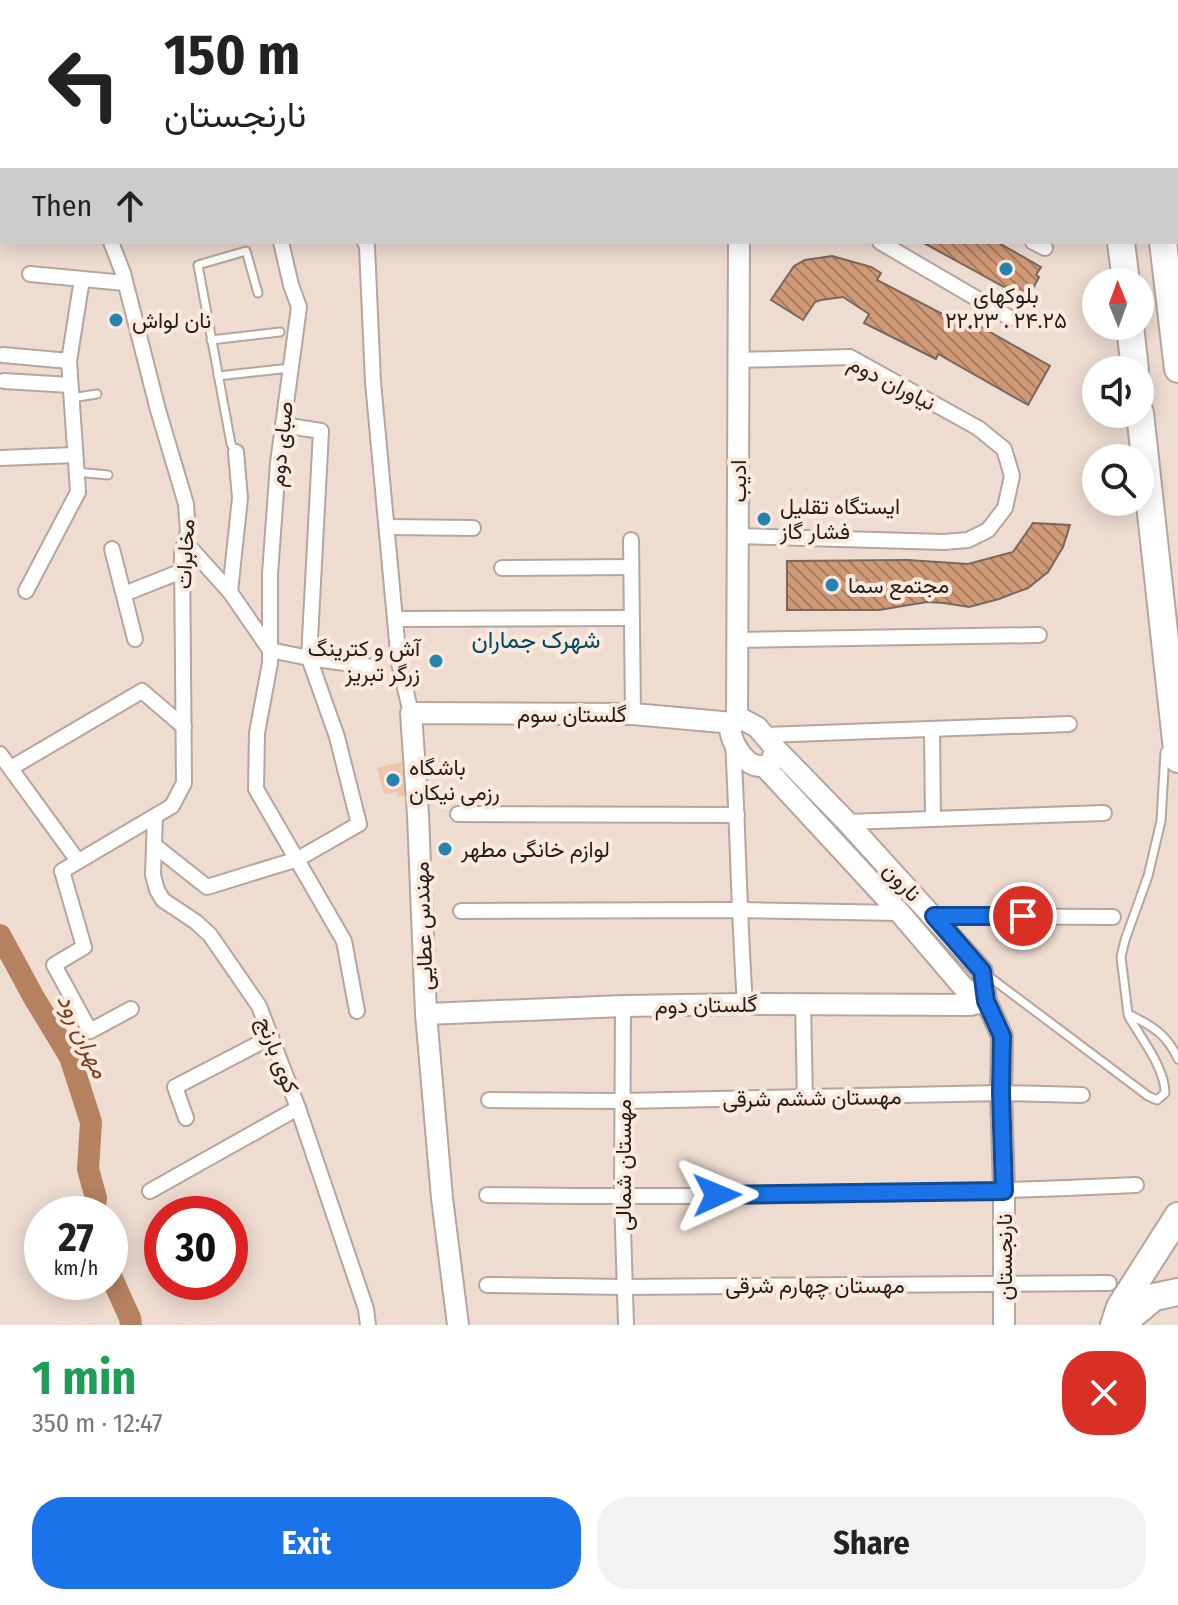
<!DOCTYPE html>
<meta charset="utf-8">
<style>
body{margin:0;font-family:"Fira Sans Condensed",Vazirmatn,sans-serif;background:#f2f2f2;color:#222;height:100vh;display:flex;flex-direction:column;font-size:30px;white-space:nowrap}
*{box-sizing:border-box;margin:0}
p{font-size:26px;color:#767676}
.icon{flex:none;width:44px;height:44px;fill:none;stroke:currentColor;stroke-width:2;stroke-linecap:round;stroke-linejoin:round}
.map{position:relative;height:1325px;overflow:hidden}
.panel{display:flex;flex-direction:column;background:#fff;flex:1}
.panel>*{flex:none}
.hud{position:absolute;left:0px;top:0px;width:1178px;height:244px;box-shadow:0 4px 20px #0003;background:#fff;color:#222;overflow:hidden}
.needle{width:52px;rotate:359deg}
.fabs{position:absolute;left:1082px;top:268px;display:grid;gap:16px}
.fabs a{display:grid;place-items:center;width:72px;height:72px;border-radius:50%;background:#fff;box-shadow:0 4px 20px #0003;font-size:40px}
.speed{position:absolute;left:24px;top:1196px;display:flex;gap:16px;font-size:40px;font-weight:700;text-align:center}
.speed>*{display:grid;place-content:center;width:104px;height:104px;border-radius:50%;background:#fff;box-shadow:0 4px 20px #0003;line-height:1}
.speed small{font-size:20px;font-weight:400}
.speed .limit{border:12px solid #d22;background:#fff;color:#111}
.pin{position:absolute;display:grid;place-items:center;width:68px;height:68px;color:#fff;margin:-34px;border:4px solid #fff;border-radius:50%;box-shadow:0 2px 8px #0007}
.me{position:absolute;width:88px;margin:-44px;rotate:89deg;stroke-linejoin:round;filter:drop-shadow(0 0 6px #0008)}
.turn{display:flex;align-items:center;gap:28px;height:168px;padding:0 32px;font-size:36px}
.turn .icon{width:104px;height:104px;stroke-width:2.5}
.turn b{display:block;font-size:56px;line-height:68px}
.then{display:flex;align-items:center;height:76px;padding:0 32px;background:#0003;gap:16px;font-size:30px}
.round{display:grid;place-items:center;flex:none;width:84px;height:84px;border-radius:32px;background:#f2f2f2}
.head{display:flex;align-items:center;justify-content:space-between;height:136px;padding:0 32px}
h1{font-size:48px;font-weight:700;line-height:60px;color:#1e9e55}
.cta{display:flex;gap:16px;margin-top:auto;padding:16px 32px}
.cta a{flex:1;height:92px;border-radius:32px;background:#1a73e8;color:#fff;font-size:32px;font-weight:700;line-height:92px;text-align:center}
.cta a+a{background:#f2f2f2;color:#222}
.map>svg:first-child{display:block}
.green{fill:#efc5ab}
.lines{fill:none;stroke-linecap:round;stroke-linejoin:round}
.river{stroke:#b5815f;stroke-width:22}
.building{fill:url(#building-back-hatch);stroke:#78685e;stroke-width:2}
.lane-casing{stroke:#b6a59a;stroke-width:11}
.street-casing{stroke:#b6a59a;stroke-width:18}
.secondary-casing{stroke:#b6a59a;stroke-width:24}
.highway-casing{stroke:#b6a59a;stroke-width:30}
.lane{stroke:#fff;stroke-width:7}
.street{stroke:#fff;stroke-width:14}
.secondary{stroke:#fff;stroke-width:20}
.highway{stroke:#fff;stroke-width:26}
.route-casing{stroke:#114b97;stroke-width:20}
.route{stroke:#1a73e8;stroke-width:14}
.poi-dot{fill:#2483af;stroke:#fbe9de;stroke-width:3}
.labels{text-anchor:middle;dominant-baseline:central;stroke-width:8;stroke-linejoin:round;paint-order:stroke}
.poi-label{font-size:22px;fill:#241e1a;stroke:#fbe9de;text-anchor:start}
.street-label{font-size:22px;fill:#241e1a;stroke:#fbe9de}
.neighbourhood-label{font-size:24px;fill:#004765;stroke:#fbe9de}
.water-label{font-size:24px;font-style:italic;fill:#75411b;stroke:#fbe9de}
</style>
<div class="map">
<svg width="1178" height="1325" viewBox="0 0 1178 1325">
<defs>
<pattern id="building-back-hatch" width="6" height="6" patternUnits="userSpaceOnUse" patternTransform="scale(2)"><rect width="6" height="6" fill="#d09a77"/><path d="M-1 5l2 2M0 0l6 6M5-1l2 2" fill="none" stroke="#a97d61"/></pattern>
</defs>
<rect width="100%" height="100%" fill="#eedcd1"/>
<path class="green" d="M401,762L408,795L398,797L397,792L384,794L377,768Z"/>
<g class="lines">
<g class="river">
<path d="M0,935L33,996L70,1057L91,1122L88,1169L96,1198L94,1214"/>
<path d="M110,1274L130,1318L131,1325"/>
</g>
</g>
<g class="building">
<path d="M922,242H997L1041,267L1036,275L1039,277L1031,292L1028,290L1024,298Z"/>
<path d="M832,256L871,267L881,273L877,280L971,329L974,323L1050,366L1028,405L938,354L936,359L864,323L869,314L843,297L821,300L815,302L803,320L771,300L794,266L805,260Z"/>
<path d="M1033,523L1070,525L1063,547L1048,572L1028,588L999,599L969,607L944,603L927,602L879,610H787V561L908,560L968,564L1013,552Z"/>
</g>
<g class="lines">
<defs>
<g id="lane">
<path d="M133,0V2"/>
<path d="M211,340L280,332"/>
<path d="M218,376L290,368"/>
<path d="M71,398L97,394"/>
<path d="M236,452L231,444L198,265L246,251L258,293"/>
<path d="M76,472L108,475"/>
<path d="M1165,752L1161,821L1148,876L1125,940L1121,957L1128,1014C1151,1025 1167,1034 1178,1059"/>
<path d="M987,975L1148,1096L1157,1100L1165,1093C1165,1068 1141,1038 1129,1017"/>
</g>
<g id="street">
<path d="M70,0V2"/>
<path d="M341,0V2"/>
<path d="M1003,0L1005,2"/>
<path d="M10,2L11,0"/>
<path d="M252,2V0"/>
<path d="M780,2L781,0"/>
<path d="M933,2L936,0"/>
<path d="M111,242L123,273L158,410L186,504L188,532L182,553L184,783L172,806L62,871L84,947L54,965L90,1031L131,1009"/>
<path d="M281,242L291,285L299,307L278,463L270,574V663L257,733L256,789L344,941L357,1011"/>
<path d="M365,242L367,247L373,382L399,663L411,713"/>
<path d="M880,242L1010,318"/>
<path d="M1033,242L1045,248"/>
<path d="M30,274L125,283"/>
<path d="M3,355L69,361"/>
<path d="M4,381L70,385"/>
<path d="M0,458L75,455"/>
<path d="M387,527L473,528"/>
<path d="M738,536L944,542L968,540L988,530L1005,508L1012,476L1004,449L978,428L850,357L739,360"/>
<path d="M631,540L633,714"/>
<path d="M185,542L230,592L270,650"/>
<path d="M112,549L135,639"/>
<path d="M502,568L631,567"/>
<path d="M26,591L78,492L69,361L82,279"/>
<path d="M230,592L240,498L236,452"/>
<path d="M124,594L182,571"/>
<path d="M395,619L632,618"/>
<path d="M738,640L1039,635"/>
<path d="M270,650L309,658L373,667"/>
<path d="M932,729L933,819"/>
<path d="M765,735L1069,724"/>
<path d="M733,743C738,830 739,917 745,1004"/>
<path d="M0,754L78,861"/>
<path d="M11,768L142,691L184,727"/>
<path d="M458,814L737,815"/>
<path d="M155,816L153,875L157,890L163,900L196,922L210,935L259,1006L298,1108L366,1309L368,1325"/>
<path d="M847,822L1104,813"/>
<path d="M154,845L207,887L298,859L359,824L337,737L309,658L321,431L283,425"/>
<path d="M461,911L739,910L900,913"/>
<path d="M934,916L1113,917"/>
<path d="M803,1004L805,1099"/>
<path d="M623,1006L622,1197L626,1325"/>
<path d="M489,1100L623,1101L1001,1093L1082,1095"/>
<path d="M186,1118L175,1087L271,1037"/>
<path d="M150,1191L298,1108"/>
<path d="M487,1195C703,1198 920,1195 1136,1185"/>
<path d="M487,1285L625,1287L1109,1283"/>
</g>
<g id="secondary">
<path d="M738,0V2"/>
<path d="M1066,0L1067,2"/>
<path d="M744,720L757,727L775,748L772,761C767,764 765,767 759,766C744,765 731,742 730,728L737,721Z"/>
<path d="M737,721L739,242"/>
<path d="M764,766L900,913L964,988L986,1001L982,971L847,822L775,748"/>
<path d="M426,1014L623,1006L745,1004L970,1005L986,1001L1002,1036L1001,1093L1004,1191V1325"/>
<path d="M458,1325L442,1198L426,1014L418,815L411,713L633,714L733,723"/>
</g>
<g id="highway">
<path d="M1087,0V2"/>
<path d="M1126,0V2"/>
<path d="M1121,242L1126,282"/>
<path d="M1163,242L1178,369"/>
<path d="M1130,326L1135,370"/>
<path d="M1140,413L1178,759"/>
<path d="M1114,1325L1120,1307L1178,1216"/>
<path d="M1128,1325L1130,1317L1154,1297L1178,1292"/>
</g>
</defs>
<use href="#lane" class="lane-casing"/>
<use href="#street" class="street-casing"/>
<use href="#secondary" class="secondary-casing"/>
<use href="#highway" class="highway-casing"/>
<use href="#lane" class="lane"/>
<use href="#street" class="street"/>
<use href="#secondary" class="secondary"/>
<use href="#highway" class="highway"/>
</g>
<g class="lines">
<defs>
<path id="route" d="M717,1195L1004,1191L1001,1093L1002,1036L986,1001L982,971L934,916H1023"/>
</defs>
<use href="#route" class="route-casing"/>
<use href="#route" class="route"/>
</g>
<g class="poi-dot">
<circle cx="1006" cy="269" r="8"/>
<circle cx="116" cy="320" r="8"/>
<circle cx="764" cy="519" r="8"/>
<circle cx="832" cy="585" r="8"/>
<circle cx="436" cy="661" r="8"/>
<circle cx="393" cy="780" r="8"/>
<circle cx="445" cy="849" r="8"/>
</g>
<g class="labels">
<g class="poi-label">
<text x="1006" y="295" text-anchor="middle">بلوکهای<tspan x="1006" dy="25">۲۲.۲۳ . ۲۴.۲۵</tspan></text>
<text x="132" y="320">نان لواش</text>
<text x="780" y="506">ایستگاه تقلیل<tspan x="780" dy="25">فشار گاز</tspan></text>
<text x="848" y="585">مجتمع سما</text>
<text x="420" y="648" text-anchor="end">آش و کترینگ<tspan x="420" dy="25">زرگر تبریز</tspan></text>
<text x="409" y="767">باشگاه<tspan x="409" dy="25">رزمی نیکان</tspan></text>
<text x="461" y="849">لوازم خانگی مطهر</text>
</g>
<g class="street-label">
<text transform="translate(892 383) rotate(27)">نیاوران دوم</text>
<text transform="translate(281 444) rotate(-84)">صبای دوم</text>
<text transform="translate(738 481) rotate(-90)">ادیب</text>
<text transform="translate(185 554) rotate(-87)">مخابرات</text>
<text x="572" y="714">گلستان سوم</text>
<text transform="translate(902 882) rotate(47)">نارون</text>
<text transform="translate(423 926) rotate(-92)">مهندس عطایی</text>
<text transform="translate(706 1005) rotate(-1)">گلستان دوم</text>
<text transform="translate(278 1055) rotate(69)">کوی بارنج</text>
<text transform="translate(812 1098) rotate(-1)">مهستان ششم شرقی</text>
<text transform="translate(623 1165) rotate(-90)">مهستان شمالی</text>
<text transform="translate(1004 1257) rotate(-90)">نارنجستان</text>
<text x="815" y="1285">مهستان چهارم شرقی</text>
</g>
<g class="neighbourhood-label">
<text x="536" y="640">شهرک جماران</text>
</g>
<g class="water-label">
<text transform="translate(83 1036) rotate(65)">مهران رود</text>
</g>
</g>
</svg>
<div class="fabs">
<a><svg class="needle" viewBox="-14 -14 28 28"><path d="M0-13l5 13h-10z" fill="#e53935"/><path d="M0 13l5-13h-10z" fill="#767676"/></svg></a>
<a><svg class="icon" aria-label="sound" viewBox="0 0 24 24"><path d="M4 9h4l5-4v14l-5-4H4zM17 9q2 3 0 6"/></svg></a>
<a><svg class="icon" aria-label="search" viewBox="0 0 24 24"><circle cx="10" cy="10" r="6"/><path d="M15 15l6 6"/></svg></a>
</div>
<div class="speed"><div>27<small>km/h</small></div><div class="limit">30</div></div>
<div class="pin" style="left:1023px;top:916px;background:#d93025"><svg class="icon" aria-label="arrive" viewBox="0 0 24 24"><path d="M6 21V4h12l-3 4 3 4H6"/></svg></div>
<svg class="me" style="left:717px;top:1195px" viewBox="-20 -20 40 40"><path d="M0-17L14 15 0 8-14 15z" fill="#1a73e8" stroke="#fff" stroke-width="4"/></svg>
<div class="hud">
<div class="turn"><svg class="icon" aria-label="left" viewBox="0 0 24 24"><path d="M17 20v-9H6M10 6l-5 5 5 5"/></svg><div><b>150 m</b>نارنجستان</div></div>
<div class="then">Then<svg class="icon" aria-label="ahead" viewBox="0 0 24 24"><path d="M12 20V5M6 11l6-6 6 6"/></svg></div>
</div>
</div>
<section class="panel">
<div class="head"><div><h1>1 min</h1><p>350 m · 12:47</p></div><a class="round" style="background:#d93025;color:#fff"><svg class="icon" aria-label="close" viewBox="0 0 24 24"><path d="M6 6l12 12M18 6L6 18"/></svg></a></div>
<div class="cta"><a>Exit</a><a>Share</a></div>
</section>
